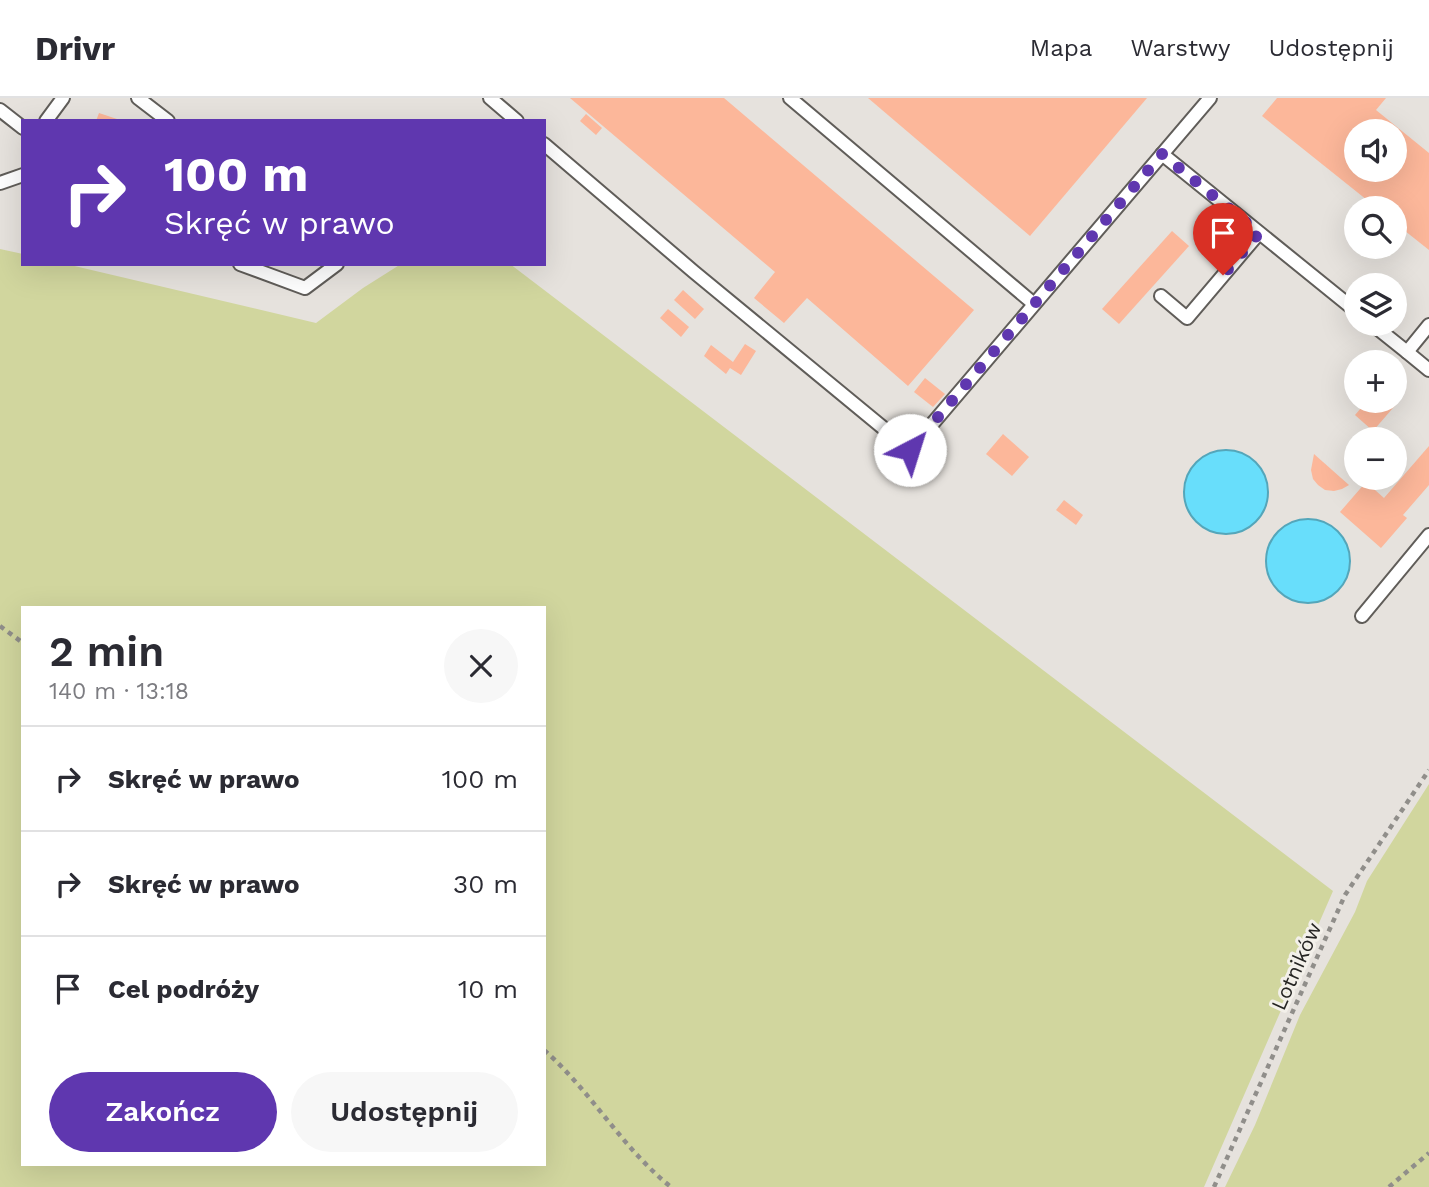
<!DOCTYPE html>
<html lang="pl">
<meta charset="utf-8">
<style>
body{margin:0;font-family:"Work Sans",sans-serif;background:#f7f7f7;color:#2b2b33;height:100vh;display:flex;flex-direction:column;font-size:26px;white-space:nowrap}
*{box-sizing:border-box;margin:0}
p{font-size:23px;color:#7c7c81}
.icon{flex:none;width:38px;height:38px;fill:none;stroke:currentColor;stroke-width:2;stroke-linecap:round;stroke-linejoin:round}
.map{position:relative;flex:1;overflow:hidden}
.drawer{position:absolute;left:21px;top:508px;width:525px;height:560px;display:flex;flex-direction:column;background:#fff;border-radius:0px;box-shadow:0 7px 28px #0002}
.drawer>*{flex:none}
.top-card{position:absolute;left:21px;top:21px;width:525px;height:147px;border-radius:0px;box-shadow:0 7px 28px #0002;background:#5f37af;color:#fff;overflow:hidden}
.tools{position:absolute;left:1344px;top:21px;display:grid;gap:14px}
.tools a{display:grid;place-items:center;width:63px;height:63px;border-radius:50%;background:#fff;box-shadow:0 7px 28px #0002;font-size:35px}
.pin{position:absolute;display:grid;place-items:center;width:60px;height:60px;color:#fff;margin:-72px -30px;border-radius:50% 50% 50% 0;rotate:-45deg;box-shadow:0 0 7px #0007}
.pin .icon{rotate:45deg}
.me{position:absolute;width:77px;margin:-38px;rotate:40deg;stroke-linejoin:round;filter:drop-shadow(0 0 5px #0008)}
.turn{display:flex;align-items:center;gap:24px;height:147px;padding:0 28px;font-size:32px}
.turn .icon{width:91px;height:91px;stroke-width:2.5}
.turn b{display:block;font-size:49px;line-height:60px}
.round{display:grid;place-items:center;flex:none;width:74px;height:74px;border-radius:37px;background:#f7f7f7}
.summary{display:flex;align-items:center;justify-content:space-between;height:119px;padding:0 28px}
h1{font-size:42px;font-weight:600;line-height:52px}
.primary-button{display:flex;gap:14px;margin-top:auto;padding:14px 28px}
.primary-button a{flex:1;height:80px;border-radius:42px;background:#5f37af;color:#fff;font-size:28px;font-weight:600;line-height:80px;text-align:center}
.primary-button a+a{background:#f7f7f7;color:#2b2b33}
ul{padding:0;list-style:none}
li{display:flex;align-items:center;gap:21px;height:105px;padding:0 28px;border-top:2px solid #e1e1e2}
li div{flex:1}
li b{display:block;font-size:26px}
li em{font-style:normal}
header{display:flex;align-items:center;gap:42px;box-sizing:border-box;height:98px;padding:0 35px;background:#fff;border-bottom:2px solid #e1e1e2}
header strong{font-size:33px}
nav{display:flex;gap:38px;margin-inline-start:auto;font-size:24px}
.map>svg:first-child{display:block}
.green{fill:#d1d69e;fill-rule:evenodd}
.water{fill:#68defb;stroke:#54a6ba;stroke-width:2}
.building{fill:#fcb79a;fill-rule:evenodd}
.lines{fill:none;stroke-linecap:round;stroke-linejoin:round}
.service-casing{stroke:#605d59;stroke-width:16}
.path{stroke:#908e8a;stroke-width:4.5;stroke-dasharray:5 5;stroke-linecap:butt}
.service{stroke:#fff;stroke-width:12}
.route{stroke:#5f37af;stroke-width:12;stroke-dasharray:0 21.6}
.labels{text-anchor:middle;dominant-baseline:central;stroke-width:6;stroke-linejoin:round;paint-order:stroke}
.street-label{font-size:21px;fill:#262523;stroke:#f3f0ea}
</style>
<header>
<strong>Drivr</strong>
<nav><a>Mapa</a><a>Warstwy</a><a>Udostępnij</a></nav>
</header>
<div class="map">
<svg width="1429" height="1089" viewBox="0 0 1429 1089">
<rect width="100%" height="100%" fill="#e6e2dd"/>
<g class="green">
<path d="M0,151L23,156V166H66L316,225L363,190L401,166H510L1333,793L1204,1089H0ZM23,509H544V1066H23Z"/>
<path d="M1429,686V1089H1225L1255,1027L1300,917L1355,814L1367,783Z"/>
</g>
<g class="water">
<circle cx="1226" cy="394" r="42"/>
<circle cx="1308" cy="463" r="42"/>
</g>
<g class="building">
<path d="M570,0H724L974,212L908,288L807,200L784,225L754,200L775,174Z"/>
<path d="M868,0H1147L1030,138Z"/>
<path d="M1277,0H1386L1376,12L1429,55V152L1395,125V110H1377L1262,18ZM1356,33H1395V72H1356Z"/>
<path d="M99,15L120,22V23H96Z"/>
<path d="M586,16L602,30L596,37L580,23Z"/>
<path d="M1172,133L1189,148L1119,226L1102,211Z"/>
<path d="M683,192L704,211L695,221L674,202Z"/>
<path d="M668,211L689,229L681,239L660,220Z"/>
<path d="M745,246L756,253L741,277L730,270L726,276L704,258L711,247L733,264Z"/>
<path d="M925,280L945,296L933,309L914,294Z"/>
<path d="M1395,299L1399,303L1373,333L1355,317L1367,303H1395Z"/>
<path d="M1003,336L1029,359L1012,378L986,356Z"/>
<path d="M1429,348V387L1403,417L1407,420L1381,450L1340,414L1366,384L1384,400Z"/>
<path d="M1314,356L1349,387L1342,391L1334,393L1325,392L1318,387L1313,381L1311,372Z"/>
<path d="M1064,402L1083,417L1076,427L1056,412Z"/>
</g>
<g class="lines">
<defs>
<g id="service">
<path d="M138,0L168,23"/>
<path d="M490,0L517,23"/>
<path d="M790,0L1034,206"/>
<path d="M0,12L23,30"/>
<path d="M46,23L63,0"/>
<path d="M544,46L694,174L910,352L1210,0"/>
<path d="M1162,56L1356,213"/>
<path d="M0,85L23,77"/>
<path d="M240,166L305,190L337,166"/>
<path d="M1161,198L1187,220L1259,135"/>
<path d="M1372,226L1407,254L1429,227"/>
<path d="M1407,254L1429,272"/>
<path d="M1362,518L1429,437"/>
</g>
</defs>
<use href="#service" class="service-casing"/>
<g class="path">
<path d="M0,528L23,545"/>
<path d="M544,952C591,993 622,1050 671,1089"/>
<path d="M1214,1089L1345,797L1429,672"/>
<path d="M1389,1089L1429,1055"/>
</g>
<use href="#service" class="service"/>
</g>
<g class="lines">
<path class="route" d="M910,352L1162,56L1259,135L1223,177"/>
</g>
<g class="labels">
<g class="street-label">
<text transform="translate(1296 868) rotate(-66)">Lotników</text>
</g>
</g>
</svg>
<div class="tools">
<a><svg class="icon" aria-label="sound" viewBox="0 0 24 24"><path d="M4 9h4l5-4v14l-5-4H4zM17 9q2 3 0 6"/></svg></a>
<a><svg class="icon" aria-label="search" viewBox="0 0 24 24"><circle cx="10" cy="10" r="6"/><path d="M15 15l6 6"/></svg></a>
<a><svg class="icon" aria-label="layers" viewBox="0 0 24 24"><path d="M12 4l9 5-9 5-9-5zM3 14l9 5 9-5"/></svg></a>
<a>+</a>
<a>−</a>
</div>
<div class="pin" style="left:1223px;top:177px;background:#d93025"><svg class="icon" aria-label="arrive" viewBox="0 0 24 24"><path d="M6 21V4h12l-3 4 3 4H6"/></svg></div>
<svg class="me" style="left:910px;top:352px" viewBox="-20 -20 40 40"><circle r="19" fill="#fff"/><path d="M0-13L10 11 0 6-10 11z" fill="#5f37af"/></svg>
<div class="top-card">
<div class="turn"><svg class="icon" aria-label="right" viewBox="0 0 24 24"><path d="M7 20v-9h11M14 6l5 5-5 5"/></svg><div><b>100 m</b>Skręć w prawo</div></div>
</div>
<section class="drawer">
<div class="summary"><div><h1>2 min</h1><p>140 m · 13:18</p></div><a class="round"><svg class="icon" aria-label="close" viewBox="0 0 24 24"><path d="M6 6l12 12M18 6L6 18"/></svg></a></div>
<ul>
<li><svg class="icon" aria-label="right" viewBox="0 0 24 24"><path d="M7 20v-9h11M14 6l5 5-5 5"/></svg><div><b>Skręć w prawo</b></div><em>100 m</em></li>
<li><svg class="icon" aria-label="right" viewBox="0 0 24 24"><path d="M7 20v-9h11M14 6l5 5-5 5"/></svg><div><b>Skręć w prawo</b></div><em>30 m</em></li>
<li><svg class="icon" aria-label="arrive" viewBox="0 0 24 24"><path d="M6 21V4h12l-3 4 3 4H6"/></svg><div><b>Cel podróży</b></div><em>10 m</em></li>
</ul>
<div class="primary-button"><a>Zakończ</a><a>Udostępnij</a></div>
</section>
</div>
